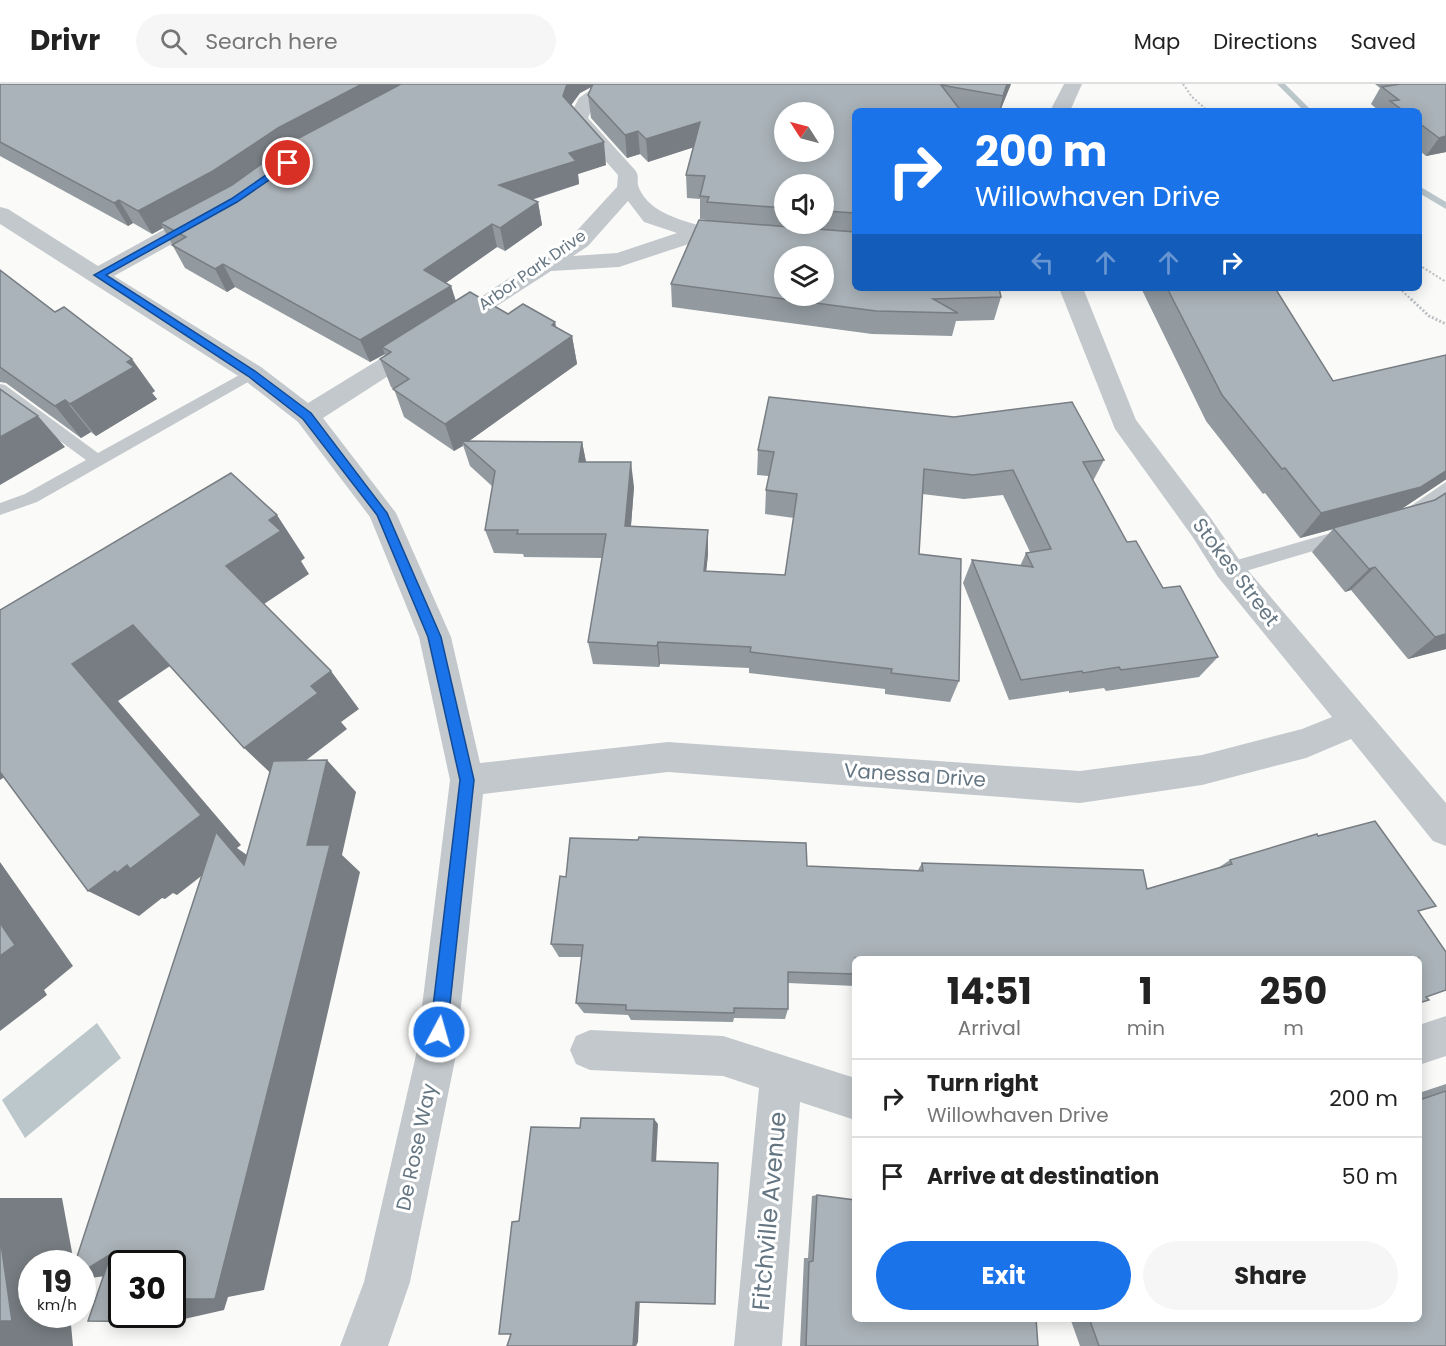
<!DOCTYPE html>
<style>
body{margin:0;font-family:Poppins,sans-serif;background:#f6f6f6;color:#222;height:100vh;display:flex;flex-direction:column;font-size:22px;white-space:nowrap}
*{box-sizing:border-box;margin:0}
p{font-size:20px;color:#767676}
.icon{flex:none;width:33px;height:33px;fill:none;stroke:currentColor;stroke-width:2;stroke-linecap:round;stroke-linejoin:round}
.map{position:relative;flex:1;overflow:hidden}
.side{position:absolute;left:852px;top:872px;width:570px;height:366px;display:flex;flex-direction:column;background:#fff;border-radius:9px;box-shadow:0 3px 15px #0003}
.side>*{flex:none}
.top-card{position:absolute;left:852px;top:24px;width:570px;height:183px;border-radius:9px;box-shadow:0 3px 15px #0003;background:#1a73e8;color:#fff;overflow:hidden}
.needle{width:39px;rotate:306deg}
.fabs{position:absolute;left:774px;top:18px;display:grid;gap:12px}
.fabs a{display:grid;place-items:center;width:60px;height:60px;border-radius:50%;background:#fff;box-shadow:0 3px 15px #0003;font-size:30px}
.speed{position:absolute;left:18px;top:1166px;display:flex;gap:12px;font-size:30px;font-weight:700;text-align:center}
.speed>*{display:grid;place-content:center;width:78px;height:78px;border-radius:50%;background:#fff;box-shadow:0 3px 15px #0003;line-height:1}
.speed small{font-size:15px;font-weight:400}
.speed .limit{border:3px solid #111;border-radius:9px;background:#fff;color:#111}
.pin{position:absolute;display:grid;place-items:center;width:51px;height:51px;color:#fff;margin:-26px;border:3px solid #fff;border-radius:50%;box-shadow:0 2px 6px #0007}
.me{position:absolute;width:66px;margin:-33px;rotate:6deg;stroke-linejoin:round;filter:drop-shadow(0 0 4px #0008)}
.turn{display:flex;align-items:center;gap:21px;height:126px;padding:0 24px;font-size:27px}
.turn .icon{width:78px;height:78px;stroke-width:2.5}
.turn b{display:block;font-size:42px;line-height:51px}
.lanes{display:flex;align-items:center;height:57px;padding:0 24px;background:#0003;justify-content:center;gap:30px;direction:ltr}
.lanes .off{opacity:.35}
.eta{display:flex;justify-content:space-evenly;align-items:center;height:102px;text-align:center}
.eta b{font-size:36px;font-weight:700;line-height:42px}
.primary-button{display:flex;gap:12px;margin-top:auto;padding:12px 24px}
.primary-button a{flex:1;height:69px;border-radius:36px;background:#1a73e8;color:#fff;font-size:24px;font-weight:700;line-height:69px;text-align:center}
.primary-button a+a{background:#f6f6f6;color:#222}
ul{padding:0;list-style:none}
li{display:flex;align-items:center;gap:18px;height:78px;padding:0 24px;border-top:2px solid #e0e0e0}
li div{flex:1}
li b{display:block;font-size:22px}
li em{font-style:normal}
header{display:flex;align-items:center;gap:36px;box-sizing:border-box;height:84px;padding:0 30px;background:#fff;border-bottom:2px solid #e0e0e0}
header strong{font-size:28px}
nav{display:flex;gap:33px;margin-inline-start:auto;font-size:21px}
.search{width:420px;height:54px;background:#f6f6f6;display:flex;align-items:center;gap:15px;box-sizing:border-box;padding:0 21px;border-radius:33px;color:#767676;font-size:22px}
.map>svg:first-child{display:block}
.water{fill:#bbc7cb}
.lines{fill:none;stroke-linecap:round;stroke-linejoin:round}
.stream{fill:#bbc7cb;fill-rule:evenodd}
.path-far1{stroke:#bbbfc2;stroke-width:2;stroke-dasharray:2 2;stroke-linecap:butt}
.path{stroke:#bbbfc2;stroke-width:3;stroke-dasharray:2 2;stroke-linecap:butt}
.lane{fill:#c3c8cc;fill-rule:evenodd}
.street{fill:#c3c8cc;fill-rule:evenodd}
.wall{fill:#929a9f;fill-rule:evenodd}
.shaded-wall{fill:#777d82}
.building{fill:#aab3b9;stroke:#777d82;stroke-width:1.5;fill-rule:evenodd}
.route{fill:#1a73e8;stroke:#114b97;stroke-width:1.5}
.labels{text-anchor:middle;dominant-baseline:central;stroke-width:6;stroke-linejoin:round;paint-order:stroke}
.far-street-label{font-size:16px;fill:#657683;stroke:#fff}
.street-label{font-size:20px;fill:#657683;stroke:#fff}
.near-street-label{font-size:24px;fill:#657683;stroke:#fff}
</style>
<header>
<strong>Drivr</strong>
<div class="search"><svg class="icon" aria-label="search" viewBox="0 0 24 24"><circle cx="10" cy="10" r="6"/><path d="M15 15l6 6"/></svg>Search here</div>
<nav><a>Map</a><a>Directions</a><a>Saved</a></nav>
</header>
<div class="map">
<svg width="1446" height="1262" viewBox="0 0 1446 1262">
<rect width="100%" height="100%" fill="#fafaf8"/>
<path class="water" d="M97,939L121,974L25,1054L2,1016Z"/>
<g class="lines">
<g class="stream">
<path d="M1277,0H1285L1312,27H1304Z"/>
<path d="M1419,102L1446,118V125L1419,109Z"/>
</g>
<g class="path-far1">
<path d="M1183,0L1192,13L1208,27"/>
<path d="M1419,181L1446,198"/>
<path d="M1399,204L1413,217"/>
</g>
<path class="path" d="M1411,215L1429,232L1446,240"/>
<g class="lane">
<path d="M252,284L257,285L259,289L257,293L37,418L0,431V419L25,410L86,376L0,313V300L5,301L98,369Z"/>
<path d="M1446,398V413L1408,440L1402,442L1396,440L1394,436L1396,432Z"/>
<path d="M1348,444L1354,445L1357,450L1354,455L1229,492L1223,490L1220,485L1223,480Z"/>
</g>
<g class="street">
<path d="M599,0H622L593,22L588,34L635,86C640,92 636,97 639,104C650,130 683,136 707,144L710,149L707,154L619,183L551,187L323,334L396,429L451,553L480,679L668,658L1080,687L1202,671L1302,645L1332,633L1218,493L1192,452L1115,345L1059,204H1083L1136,336L1212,436L1240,477L1446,719V762L1433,757L1351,655L1306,674L1202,701L1080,719L668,688L483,710L456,971L410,1198L388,1262H340L364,1198L416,971L450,696L419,553L370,433L298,338L243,295L0,140V123L8,125L98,182L201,125L209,123L217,125L220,130L217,135L114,192L261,283L308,319L478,215L572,152L617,103L618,91L568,35L579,14ZM628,117L644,138L677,149L617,169L573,172L588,162Z"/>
<path d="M1064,0H1082L1070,27H1050Z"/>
<path d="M1446,932V972L1419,981V941Z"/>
<path d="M590,946L723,952L855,994V1036L800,1018L782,1262H734L759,1004L723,992L590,986L576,980L570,966L576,952Z"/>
</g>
</g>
<g class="wall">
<path d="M0,0H1011L1000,27H855V204L1001,213L994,236L956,237L952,252L872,250L672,223L671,200L707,136L700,135V115L687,114L686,91L693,63L648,78L640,70L627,74L591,34L588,11L591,3L580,9L571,21L606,81L578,90L579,100L532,116L538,118L542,141L505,167L497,163L446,199L451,202L456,217L508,230L555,238L556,243L572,252L577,280L469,357L582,358L586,378L634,403L631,442L708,446V470L706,487L785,491L794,434L765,430L766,406L769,392L757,391L758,366L1104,376L1093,397L1127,458L1163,504L1218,573L1199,593L1106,607L1104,604L1069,609V607L1009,616L963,499L972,476L1020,482L1026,469L1030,468L1003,411L964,415L922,410L919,470L959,597L950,618L885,610V605L749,589V584L660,580L659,583L593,580L588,558L602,474L524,473L523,470L494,469L485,446L493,403L470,382L463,361L454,367L404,333L394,305L391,303L380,275L385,272V270L370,278L235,203L227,208L185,184L163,144L152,150L133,139L128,142L0,72ZM784,100H824V140H784Z"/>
<path d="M1375,0H1446V68L1426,72L1419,66V27H1379L1371,20L1380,4Z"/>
<path d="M0,186L155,307L152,309L157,315L96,352L91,348L81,354L6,299L0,298Z"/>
<path d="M1141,204H1275L1333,297L1446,271V396H1445L1400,426L1446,565L1408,575L1351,506L1345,508L1312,468L1333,445L1300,454L1265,409L1263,410L1206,337Z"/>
<path d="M1318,752L1419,829L1426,913L1419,919V874H855V902L788,899V925L785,935L734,934L733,938L631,936L628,931L584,929L576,919L582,873H559L551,860L566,793L807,782L918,786L922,779L1147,805L1218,784L1230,776Z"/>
<path d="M1446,1000V1262H1080L1070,1234H1419V1009Z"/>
<path d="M817,1111L1038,1262H800L804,1174H808L812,1112Z"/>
</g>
<g class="shaded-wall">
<path d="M362,0H411L225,110L160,139L163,144L152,150L138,127L278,44Z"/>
<path d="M567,0H602L595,1L580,9L569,24L563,12Z"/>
<path d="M1007,0H1011L1000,27H999L1003,12Z"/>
<path d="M700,38L701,61L648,78L646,55Z"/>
<path d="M638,47L640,70L627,74L625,51Z"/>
<path d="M1446,52V68L1426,72L1439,54Z"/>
<path d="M604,58L606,81L578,90L579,100L504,124L499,101L569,69Z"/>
<path d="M119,116L133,139L128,142L114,119Z"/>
<path d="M538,118L542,141L505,167L500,144Z"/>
<path d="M492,140L497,163L431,209L424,186Z"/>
<path d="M223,180L235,203L227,208L215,185Z"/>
<path d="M451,202L458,225L382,263L385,270L370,278L360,256Z"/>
<path d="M555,238L559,261L572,252L577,280L465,360L461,357L463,362L454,367L445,340Z"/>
<path d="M132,275L155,307L152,309L157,315L96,352L70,320Z"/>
<path d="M65,316L91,348L81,354L55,322Z"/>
<path d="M38,332L65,363L0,401V353Z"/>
<path d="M582,358L587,383L579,378Z"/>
<path d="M631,378L634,403L629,466L625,442Z"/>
<path d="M1446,387V395L1445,396L1397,428L1300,454L1321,429Z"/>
<path d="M277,431L305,474L301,477L309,490L258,524L226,482L269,436Z"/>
<path d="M708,446V470L704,510V487Z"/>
<path d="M1375,483L1351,506L1345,508L1369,485Z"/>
<path d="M133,541L173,580L118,617L241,761L237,764L254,776L244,781L232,768L177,811L173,809L165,815L162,814L139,832L88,807L72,580Z"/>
<path d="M1446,550V565L1408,575L1435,553Z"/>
<path d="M658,558L660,580L659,583L657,562Z"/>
<path d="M331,587L359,625L341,638L347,645L279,697L244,664L311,602Z"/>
<path d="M0,666L24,680L0,696Z"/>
<path d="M327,676L356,708L342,771L360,788L264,1206L228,1213L224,1226L171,1238L307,761Z"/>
<path d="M0,778L73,882L44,906L47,911L0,947Z"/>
<path d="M654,1035L658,1040L656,1079L652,1077Z"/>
<path d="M0,1114H62L74,1179H32V1230H70L73,1262H0Z"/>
<path d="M111,1170L122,1190L82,1195V1188Z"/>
<path d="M640,1213L638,1258L636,1262H633L636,1218Z"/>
</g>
<g class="building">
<path d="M0,0H362L278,44L213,87L138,127L119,116L114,119L0,58Z"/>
<path d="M401,0H567L563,12L604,58L569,69L576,77L499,101L538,118L500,144L492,140L424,186L451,202L360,256L223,180L215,185L172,161L186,153L160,139L232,101L295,56Z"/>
<path d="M593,0H1007L1003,12L941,1L961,27H855V129L824,127V100H784V124L707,118L709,113L700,112L705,92L686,91L700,38L646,55L638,47L625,51L588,11ZM784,28H824V68H784Z"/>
<path d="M1400,0H1446V52L1439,54L1419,39V27H1404L1390,17L1399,16L1382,3Z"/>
<path d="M699,136L855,148V204H999L1001,213L933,215L958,229L876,227L671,200ZM784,172H824V212H784Z"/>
<path d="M0,186L55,228L64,223L132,275L127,278L134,283L70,320L65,316L55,322L0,283Z"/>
<path d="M1167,204H1275L1333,297L1446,271V387L1421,403L1321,429L1285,384L1282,385L1222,311Z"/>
<path d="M470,208L508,230L523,220L555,238L552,241L572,252L445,340L393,305L409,295L380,275L391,268L382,263Z"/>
<path d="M0,305L38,332L0,353Z"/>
<path d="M769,313L954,333L1072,318L1104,376L1083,378L1127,458L1136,457L1163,504L1180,502L1218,573L1121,586L1119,583L1083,589L1082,587L1021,596L972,476L1033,483L1026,469L1051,465L1013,386L973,391L924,385L919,470L961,475L959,597L891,589L892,585L750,568L751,563L658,558L657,562L588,558L606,450H517L518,446H485L495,387L461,357L582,358L579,378H631L625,442L708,446L704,487L785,491L797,410L766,406L774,368L758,366Z"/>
<path d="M231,389L277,431L269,436L281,447L226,482L331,587L311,602L318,609L244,664L133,541L72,580L201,731L130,785L127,781L117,789L115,787L88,807L0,688V526Z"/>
<path d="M1446,409V550L1435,553L1375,483L1369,485L1333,444L1435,416Z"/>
<path d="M327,676L307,761H330L215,1215H177L171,1238L88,1237L111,1170L82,1188V1179H75L216,748L244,781L273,677ZM122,1179H172V1230H122Z"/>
<path d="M1375,737L1436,822L1418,827L1446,868V906L1426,913L1429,916L1419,919V874H855V890L788,888V925L734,924V929L626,926V921L576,919L583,861L551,860L560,792L566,793L570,754L638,756L639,753L806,759L807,782L923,787L922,779L1143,786L1147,805L1232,780L1230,776L1317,750L1318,752Z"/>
<path d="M0,839L15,861L0,872Z"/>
<path d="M1446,1007V1262H1099L1089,1234H1419V1016Z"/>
<path d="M581,1034L654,1035L652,1077L718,1079L715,1220L636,1218L633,1262H507L511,1250H499L512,1138L519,1137L531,1043L580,1044Z"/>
<path d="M817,1111L855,1116V1234H1036L1038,1262H806L809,1178L813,1177Z"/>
<path d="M0,1153L12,1237H0Z"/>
</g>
<path class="route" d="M288,76L292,79L291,81L237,118L106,191L255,287L311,329L387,429L441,553L474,696L447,948L445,954L439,956L433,954L430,948L460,696L428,553L377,431L303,335L248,292L94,191L231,115Z"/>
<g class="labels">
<g class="far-street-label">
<text transform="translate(532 186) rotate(-35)">Arbor Park Drive</text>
</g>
<g class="street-label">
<text transform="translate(1236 488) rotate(53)">Stokes Street</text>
<text transform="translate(915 691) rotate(4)">Vanessa Drive</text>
<text transform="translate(416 1063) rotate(-78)">De Rose Way</text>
</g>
<g class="near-street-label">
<text transform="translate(769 1127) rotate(-85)">Fitchville Avenue</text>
</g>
</g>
</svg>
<div class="fabs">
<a><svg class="needle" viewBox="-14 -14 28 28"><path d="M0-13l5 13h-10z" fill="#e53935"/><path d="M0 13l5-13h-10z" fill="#767676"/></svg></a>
<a><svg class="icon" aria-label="sound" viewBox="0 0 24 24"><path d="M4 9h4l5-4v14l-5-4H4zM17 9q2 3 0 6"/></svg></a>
<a><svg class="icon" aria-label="layers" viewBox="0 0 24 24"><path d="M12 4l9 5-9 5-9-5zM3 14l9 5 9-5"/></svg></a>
</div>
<div class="speed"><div>19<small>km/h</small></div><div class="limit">30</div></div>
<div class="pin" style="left:288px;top:79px;background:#d93025"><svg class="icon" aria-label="arrive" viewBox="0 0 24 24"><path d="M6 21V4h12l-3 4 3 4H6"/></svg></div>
<svg class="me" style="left:439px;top:948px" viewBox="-20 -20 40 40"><circle r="17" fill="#1a73e8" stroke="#fff" stroke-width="3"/><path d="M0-11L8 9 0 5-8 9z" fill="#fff"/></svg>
<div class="top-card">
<div class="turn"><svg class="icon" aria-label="right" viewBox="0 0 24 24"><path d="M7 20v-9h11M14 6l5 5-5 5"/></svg><div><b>200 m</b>Willowhaven Drive</div></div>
<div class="lanes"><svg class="icon off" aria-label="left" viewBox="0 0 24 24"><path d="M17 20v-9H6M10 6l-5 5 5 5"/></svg><svg class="icon off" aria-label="ahead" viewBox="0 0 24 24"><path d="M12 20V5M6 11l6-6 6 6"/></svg><svg class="icon off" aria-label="ahead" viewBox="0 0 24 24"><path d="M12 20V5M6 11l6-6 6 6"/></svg><svg class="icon" aria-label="right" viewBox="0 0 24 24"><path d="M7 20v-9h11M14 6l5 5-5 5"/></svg></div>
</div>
<section class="side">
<div class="eta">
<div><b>14:51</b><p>Arrival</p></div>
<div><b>1</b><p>min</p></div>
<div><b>250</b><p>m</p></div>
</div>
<ul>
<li><svg class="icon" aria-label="right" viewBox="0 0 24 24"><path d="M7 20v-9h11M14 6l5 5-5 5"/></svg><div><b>Turn right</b><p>Willowhaven Drive</p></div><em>200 m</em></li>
<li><svg class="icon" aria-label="arrive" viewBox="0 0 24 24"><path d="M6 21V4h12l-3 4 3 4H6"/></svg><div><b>Arrive at destination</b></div><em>50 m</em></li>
</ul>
<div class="primary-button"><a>Exit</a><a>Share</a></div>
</section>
</div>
